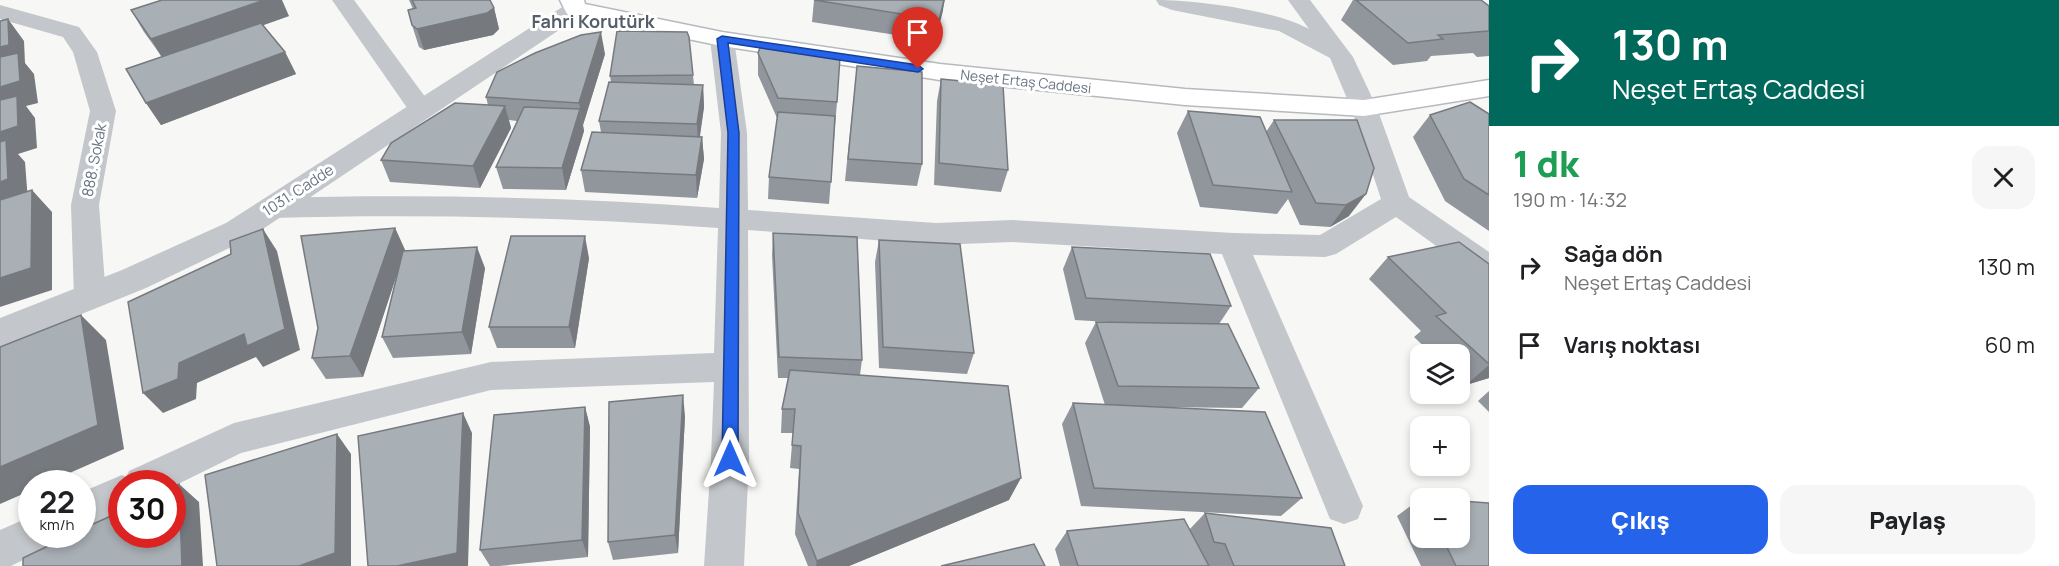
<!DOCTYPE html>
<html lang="tr">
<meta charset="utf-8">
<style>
body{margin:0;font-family:Manrope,sans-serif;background:#f6f6f6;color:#202124;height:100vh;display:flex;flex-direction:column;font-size:22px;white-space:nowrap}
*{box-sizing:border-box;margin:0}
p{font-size:20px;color:#757577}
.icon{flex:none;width:33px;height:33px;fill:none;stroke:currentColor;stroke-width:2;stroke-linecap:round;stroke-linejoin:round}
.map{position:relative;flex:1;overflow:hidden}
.details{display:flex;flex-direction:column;background:#fff;width:570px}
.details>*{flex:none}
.top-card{background:#00695c;color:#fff;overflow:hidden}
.buttons{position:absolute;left:1410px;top:344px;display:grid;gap:12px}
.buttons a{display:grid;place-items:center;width:60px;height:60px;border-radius:12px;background:#fff;box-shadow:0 3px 9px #0003;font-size:30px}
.speed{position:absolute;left:18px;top:470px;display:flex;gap:12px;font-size:30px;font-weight:700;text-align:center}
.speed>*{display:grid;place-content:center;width:78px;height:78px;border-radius:50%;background:#fff;box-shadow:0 3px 9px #0003;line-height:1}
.speed small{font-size:15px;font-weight:400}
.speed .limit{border:9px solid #d22;background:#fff;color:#111}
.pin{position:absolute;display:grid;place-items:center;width:51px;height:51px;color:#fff;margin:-62px -26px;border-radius:50% 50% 50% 0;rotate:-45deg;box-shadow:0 0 6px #0007}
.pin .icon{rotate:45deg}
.me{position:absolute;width:66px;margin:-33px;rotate:0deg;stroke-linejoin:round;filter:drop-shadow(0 0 4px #0008)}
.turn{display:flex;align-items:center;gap:21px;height:126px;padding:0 24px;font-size:27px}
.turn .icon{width:78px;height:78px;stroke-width:2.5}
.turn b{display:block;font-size:42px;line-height:51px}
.round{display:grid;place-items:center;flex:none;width:63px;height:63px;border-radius:18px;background:#f6f6f6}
.headline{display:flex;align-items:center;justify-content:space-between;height:102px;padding:0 24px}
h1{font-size:36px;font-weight:800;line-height:45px;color:#1e9e55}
.cta{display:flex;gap:12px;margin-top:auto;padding:12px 24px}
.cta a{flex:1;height:69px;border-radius:18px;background:#2563eb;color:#fff;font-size:24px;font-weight:800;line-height:69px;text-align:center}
.cta a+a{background:#f6f6f6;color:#202124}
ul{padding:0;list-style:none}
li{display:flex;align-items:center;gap:18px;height:78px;padding:0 24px}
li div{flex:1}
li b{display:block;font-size:22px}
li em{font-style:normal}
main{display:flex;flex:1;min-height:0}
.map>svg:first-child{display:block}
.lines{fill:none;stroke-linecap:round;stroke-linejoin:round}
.secondary-casing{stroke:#b6babe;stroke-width:3}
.minor{fill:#c3c6ca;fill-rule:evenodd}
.tertiary{fill:#c3c6ca;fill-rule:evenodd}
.secondary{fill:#fff;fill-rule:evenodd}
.wall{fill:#90969c}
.shaded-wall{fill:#767a7f}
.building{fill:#a8afb5;stroke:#767a7f;stroke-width:1.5}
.route{fill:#2563eb;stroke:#184099;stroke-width:1.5}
.labels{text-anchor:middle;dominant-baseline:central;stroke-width:6;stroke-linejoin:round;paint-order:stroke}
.far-street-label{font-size:14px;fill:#687584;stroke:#fff}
.street-label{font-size:15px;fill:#687584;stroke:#fff}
.far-district-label{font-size:18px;font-weight:bold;fill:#555f6a;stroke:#fff}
</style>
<main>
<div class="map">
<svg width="1489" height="566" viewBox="0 0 1489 566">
<rect width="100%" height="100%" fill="#f7f7f5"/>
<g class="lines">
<defs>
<path id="secondary" d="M560,0H584L585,4L722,32L940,64L1185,89L1364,100L1489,80V96L1364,116L1185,105L940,80L722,46L567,14Z"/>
</defs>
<use href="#secondary" class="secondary-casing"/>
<g class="minor">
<path d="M332,0H354L434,109L430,115L421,117L412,115Z"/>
<path d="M1156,0C1196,0 1274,10 1309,29L1288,0H1310L1353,57L1377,108L1409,197L1489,252V280L1478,276L1396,217L1336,254L1325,257L1253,255L1363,506L1358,519L1344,524L1330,519L1222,254L1012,242L936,245L748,230L749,459L744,566H704L711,459L714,382L491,390L241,453L172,487V483H122V512L82,529V492L122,475L126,477L129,471L234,423L491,362L714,353L718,228C569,217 420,214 271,218L261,215L256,208L261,201L271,198C420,194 570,197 719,208L721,133L710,39L714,34L722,32L730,34L734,39L747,133L748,210L936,223L1012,220L1233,233L1320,235L1381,199L1351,108L1330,58L1279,31L1172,10L1159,5Z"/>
<path d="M0,5L79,27L97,52L116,111L99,205L106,297L101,306L90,309L79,306L74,297L71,205L90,111L73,52L63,37L0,19Z"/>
<path d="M32,516V534H55L49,547L11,566H0V530Z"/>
</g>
<path class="tertiary" d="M575,2L583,4L587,9L583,14L248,239L146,288L0,347V318L122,270L226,223L567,4Z"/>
<use href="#secondary" class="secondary"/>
</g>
<g class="wall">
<path d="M409,0H490L494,8L499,29L493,35L424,50L419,47L412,25L413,9Z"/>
<path d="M814,0H945L935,41L812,22Z"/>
<path d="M1353,0H1481L1489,6V56L1477,57L1473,53L1431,56L1427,61L1393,65L1341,20Z"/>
<path d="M131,10L289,16L263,25L285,52L296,74L161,125L146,103L162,57L144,32Z"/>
<path d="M689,37L694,85H703L704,107L700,137H702L704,159L697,198L585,192L581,170L601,132L599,121L611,82L610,76Z"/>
<path d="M758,53L837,102L829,204L768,199L769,177L777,118L758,75Z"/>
<path d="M605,54L583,125L584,131L566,190L503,189L496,167L517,121L509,120L511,128L480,188L390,182L381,160L488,105L486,97Z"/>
<path d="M857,66L922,164L917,186L845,181Z"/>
<path d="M941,79L1008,170L1001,192L934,185L937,101Z"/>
<path d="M1188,111L1266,132L1274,120H1357L1349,216L1330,227L1300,225L1288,199L1277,214L1200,207L1177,133Z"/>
<path d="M1489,114V231L1445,201L1413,137L1430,115Z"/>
<path d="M395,228L405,250V251L485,268L471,354L393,358L382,337L399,268L363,377L326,379L312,358Z"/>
<path d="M773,233L862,360L860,375L1009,500L849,566H808L795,534L799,469L790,468L793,433H781L782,409L788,378H778L772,255Z"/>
<path d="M879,240L974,353L967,374L879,368L875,262Z"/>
<path d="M1072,247L1231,306L1219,324L1259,388L1242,408L1160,407L1302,498L1281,516L1081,506L1062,424L1073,403L1105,405L1085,343L1096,322L1126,323L1075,320L1063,269Z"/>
<path d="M1388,257L1489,264V378L1466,385L1460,380V354H1432L1414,337L1421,331L1369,279Z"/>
<path d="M589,258L575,348H497L489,327Z"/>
<path d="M1489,391V412L1478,401Z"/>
<path d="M585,407L590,427L588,557L499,566H490L480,550Z"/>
<path d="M685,416L678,553L613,560L608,542Z"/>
<path d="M1420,499V537H1460L1489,566H1421L1397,516Z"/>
<path d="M1205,513L1345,566H1209L1206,561L1209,566H1060L1055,549L1067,531L1189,530Z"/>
</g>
<g class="shaded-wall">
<path d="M264,0H282L289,16L164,61L151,39Z"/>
<path d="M944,0L943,11L935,41L939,20Z"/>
<path d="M494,8L499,29L493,35L424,50L417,29Z"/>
<path d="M8,19L24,41L25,63L34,74L38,103L26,106L35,118L37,148L18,154L25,162L28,201L0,210V47Z"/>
<path d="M601,32L605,54L583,125L579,103Z"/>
<path d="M285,52L296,74L161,125L146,103Z"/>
<path d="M703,85L704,107L698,146L697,124Z"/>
<path d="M505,106L511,128L480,188L473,166Z"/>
<path d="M580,109L584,131L566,190L562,168Z"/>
<path d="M702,137L704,159L697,198L696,175Z"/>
<path d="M32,190L52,212V290L0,307V278Z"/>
<path d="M1366,194L1349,216L1330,227L1346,205Z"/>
<path d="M395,228L405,250L363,377L350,356Z"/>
<path d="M263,229L277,251L300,350L263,367L256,357L197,383L196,399L163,413L143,393L179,363Z"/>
<path d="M585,236L589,258L575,348L569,327Z"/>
<path d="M477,247L485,268L471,354L462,332Z"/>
<path d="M81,315L106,340L124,449L47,483H32V490L0,504V467Z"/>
<path d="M1489,365V378L1466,385Z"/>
<path d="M683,395L685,416L678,553L675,535Z"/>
<path d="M585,407L590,427L588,557L582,540Z"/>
<path d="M463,413L472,433L468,566H397Z"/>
<path d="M337,434L351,454V566H299Z"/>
<path d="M1021,478L1009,500L849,566H816L817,561Z"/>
<path d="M179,484L199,502L203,566H182Z"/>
</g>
<g class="building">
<path d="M162,0H264L151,39L131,10Z"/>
<path d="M412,0H490L494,8L487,13L417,29L412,25L408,10L416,8Z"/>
<path d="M814,0H944L939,20Z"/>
<path d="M1356,0H1481L1489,6V31L1438,35L1443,39L1408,43Z"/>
<path d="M8,19L9,45L0,47V21Z"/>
<path d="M261,23L285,52L146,103L126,69Z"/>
<path d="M617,31L687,32L689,37L693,75L610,76Z"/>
<path d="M601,32L579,103L486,97L497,72L535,53L581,35Z"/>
<path d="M761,45L840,57L837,102L778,98L758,53Z"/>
<path d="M18,53L20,81L0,87V57Z"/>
<path d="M857,66L922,72V164L848,159Z"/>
<path d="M941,79L1003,85L1008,170L939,163Z"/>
<path d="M609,82L703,85L697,124L599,121Z"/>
<path d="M17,96L18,126L0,132V100Z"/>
<path d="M1470,102L1489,114V195L1464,179L1430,115Z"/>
<path d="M455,103L505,106L473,166L381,160L391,143Z"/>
<path d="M524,107L580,109L562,168L496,167Z"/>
<path d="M1188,111L1260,117L1292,192L1213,185Z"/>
<path d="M778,112L835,116L831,182L769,177Z"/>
<path d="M1274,120H1357L1374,168L1366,194L1346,205L1316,203Z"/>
<path d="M592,132L702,137L696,175L581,170Z"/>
<path d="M6,140L8,179L0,182V142Z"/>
<path d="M32,190L31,268L0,278V200Z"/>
<path d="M395,228L350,356L312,358L318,328L301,236Z"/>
<path d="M263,229L285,329L247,346L244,334L179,363L178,379L143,393L128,302L231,254L230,241Z"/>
<path d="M773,233L857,237L862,360L779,357Z"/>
<path d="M511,236H585L569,327H489Z"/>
<path d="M879,240L960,244L974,353L883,347Z"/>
<path d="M1459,242L1489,264V364L1436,316L1446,313L1388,257Z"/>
<path d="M477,247L462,332L382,337L403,251Z"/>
<path d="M1072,247L1210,254L1231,306L1086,298Z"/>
<path d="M81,315L98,425L0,467V347Z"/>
<path d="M1096,322L1228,324L1259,388L1118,386Z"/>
<path d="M790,370L1008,386L1021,478L817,561L798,513L801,446L792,445L795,409H782Z"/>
<path d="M683,395L675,535L608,542L609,402Z"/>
<path d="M1073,403L1265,412L1302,498L1094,488Z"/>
<path d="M585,407L582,540L480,550L494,415Z"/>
<path d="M463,413L457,553L397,566H368L358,436Z"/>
<path d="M337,434L335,553L299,566H217L205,475Z"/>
<path d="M179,484L182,566H23V558L73,534H82V529L122,511V534H172V487Z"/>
<path d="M1460,501L1489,503V566H1456L1442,537H1460Z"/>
<path d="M1205,513L1331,528L1345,566H1234L1225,544L1214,542Z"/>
<path d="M1184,519L1209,566H1078L1067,531Z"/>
<path d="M1034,544L1045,566H941Z"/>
</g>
<path class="route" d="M722,36L918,65L923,69L918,72L728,43L739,133L738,459L736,464L730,466L724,464L722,459L728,133L717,39Z"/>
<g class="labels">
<g class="far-street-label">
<text transform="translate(1026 81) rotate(6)">Neşet Ertaş Caddesi</text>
</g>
<g class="street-label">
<text transform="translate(94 160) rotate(-79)">888. Sokak</text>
<text transform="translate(298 190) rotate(-33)">1031. Cadde</text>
</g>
<g class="far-district-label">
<text x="593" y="21">Fahri Korutürk</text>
</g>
</g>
</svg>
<div class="buttons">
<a><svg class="icon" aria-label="layers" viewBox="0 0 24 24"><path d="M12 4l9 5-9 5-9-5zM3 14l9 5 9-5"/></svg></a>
<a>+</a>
<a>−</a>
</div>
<div class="speed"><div>22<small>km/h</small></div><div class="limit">30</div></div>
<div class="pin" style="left:918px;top:69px;background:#d93025"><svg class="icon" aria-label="arrive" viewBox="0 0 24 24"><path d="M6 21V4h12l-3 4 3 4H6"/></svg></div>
<svg class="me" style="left:730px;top:459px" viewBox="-20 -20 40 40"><path d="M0-17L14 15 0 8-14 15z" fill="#2563eb" stroke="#fff" stroke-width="4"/></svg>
</div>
<section class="details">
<div class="top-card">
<div class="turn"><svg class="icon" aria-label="right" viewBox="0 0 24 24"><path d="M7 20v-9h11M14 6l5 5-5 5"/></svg><div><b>130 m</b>Neşet Ertaş Caddesi</div></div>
</div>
<div class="headline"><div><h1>1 dk</h1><p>190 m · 14:32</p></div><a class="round"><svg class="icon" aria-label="close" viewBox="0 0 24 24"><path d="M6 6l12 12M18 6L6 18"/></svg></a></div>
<ul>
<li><svg class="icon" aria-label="right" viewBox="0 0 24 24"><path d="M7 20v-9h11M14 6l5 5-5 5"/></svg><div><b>Sağa dön</b><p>Neşet Ertaş Caddesi</p></div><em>130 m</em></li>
<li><svg class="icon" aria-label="arrive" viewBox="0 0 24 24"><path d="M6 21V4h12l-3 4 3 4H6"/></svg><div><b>Varış noktası</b></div><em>60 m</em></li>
</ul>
<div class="cta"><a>Çıkış</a><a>Paylaş</a></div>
</section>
</main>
